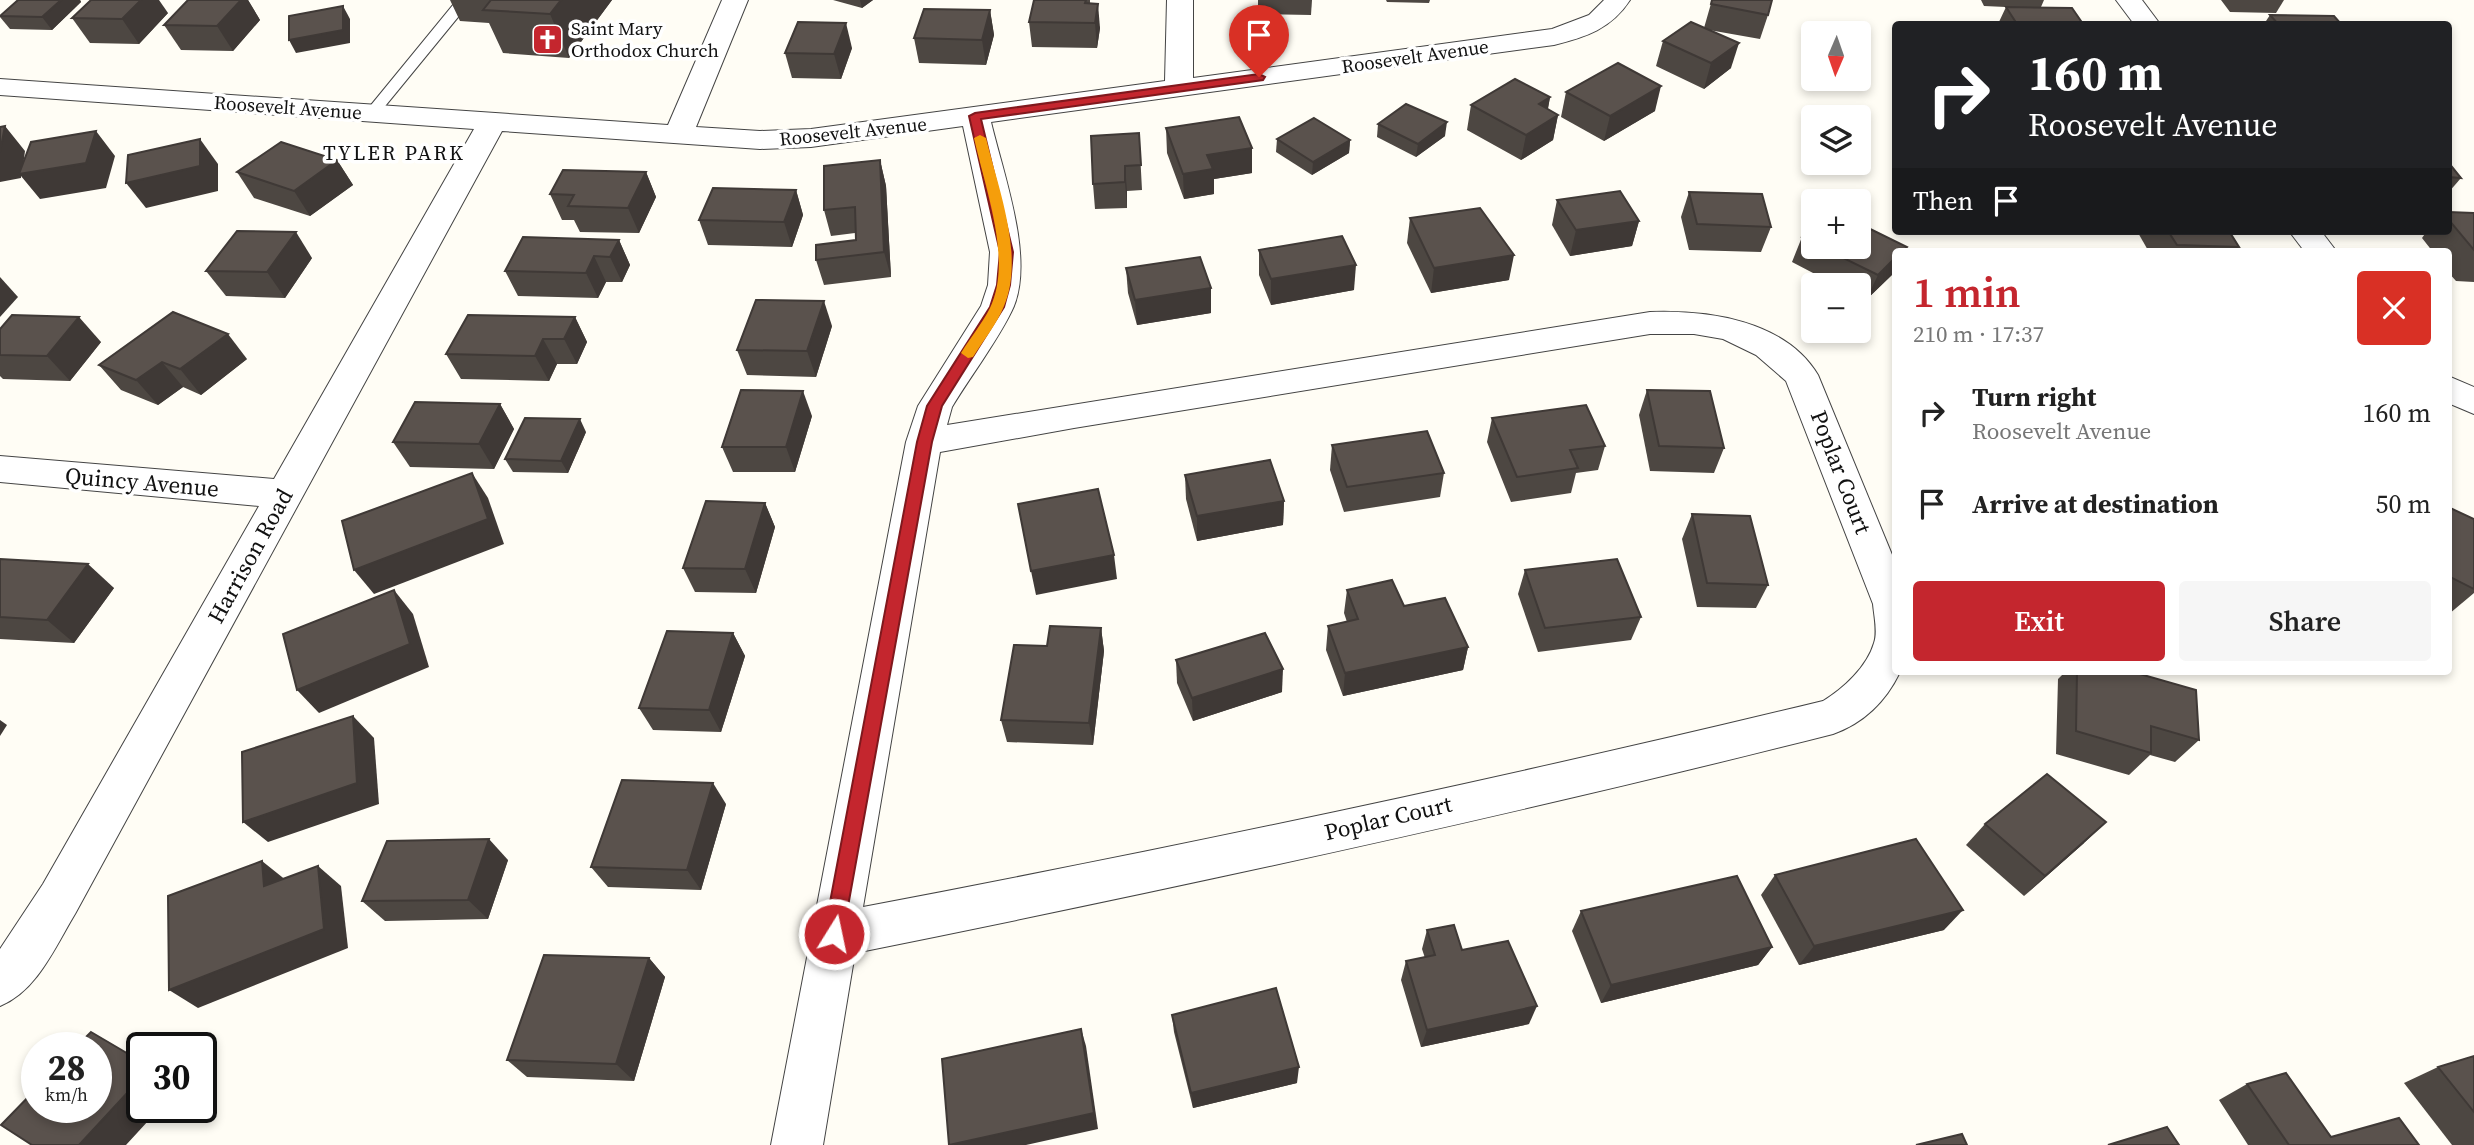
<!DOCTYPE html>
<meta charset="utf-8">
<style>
body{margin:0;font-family:"Source Serif 4",serif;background:#f6f6f6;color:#222;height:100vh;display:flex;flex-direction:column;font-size:26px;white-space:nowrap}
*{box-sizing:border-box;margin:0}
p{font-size:23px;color:#767676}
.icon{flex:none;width:38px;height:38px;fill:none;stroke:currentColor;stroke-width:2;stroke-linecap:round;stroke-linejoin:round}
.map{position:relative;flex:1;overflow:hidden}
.details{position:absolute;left:1892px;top:248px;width:560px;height:427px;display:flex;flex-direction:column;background:#fff;border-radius:7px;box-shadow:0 4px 10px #0003}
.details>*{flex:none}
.top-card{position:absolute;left:1892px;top:21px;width:560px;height:214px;border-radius:7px;box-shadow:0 4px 10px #0003;background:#202124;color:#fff;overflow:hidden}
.needle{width:46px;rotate:182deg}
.controls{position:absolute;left:1801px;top:21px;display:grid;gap:14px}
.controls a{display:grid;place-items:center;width:70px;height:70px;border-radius:7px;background:#fff;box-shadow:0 4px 10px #0003;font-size:35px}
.speed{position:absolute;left:21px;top:1032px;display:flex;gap:14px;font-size:35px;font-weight:700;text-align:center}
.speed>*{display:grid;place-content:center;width:91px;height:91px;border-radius:50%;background:#fff;box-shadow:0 4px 10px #0003;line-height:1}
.speed small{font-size:18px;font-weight:400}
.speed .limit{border:4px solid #111;border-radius:10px;background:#fff;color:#111}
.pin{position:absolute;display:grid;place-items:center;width:60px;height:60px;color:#fff;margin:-72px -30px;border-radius:50% 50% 50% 0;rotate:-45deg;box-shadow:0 0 7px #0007}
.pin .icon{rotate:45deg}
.me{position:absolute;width:77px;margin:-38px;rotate:10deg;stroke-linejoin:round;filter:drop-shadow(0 0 5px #0008)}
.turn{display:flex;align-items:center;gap:24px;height:147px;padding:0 21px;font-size:32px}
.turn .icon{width:91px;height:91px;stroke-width:2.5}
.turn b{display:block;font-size:49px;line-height:60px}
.then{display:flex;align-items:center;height:66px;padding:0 21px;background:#0003;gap:14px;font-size:26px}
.round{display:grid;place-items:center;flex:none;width:74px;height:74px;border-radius:7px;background:#f6f6f6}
.summary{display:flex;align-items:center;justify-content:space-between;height:119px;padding:0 21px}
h1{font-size:42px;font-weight:600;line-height:52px;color:#c4262e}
.action{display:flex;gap:14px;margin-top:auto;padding:14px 21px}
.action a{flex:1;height:80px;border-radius:7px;background:#c4262e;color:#fff;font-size:28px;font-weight:600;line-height:80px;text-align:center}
.action a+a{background:#f6f6f6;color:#222}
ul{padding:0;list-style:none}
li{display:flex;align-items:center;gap:21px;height:91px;padding:0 21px}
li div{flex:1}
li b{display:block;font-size:26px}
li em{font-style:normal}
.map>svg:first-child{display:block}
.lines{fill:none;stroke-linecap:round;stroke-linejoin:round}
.service-casing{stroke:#444;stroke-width:2}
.minor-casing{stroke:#444;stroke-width:2}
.service{fill:#fff;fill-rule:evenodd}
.minor{fill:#fff;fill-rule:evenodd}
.wall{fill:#4d4742}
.shaded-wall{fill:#3f3936}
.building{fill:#5a524d;stroke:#3f3936;stroke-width:2}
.route{fill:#c4262e;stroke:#7f191e;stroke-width:2}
.slow{fill:#f59e0b}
.labels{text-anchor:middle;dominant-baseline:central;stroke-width:7;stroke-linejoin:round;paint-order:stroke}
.far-poi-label{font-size:19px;fill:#111;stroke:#fff;text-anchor:start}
.far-street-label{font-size:19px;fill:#111;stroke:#fff}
.far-neighbourhood-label{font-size:21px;letter-spacing:2px;fill:#111;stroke:#fff}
.street-label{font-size:23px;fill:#111;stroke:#fff}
</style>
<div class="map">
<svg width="2474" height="1145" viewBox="0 0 2474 1145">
<rect width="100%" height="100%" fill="#fffdf5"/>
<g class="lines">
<defs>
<path id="service" d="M457,0H472L377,116H367L364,113L367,110Z"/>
<g id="minor">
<path d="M722,0H748L696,127L760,131L811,129L1165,81L1167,0H1193V78L1552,29L1589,15L1604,0H1630C1611,29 1586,37 1554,45L991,122C1003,173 1034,256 1014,306C1001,336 970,377 952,407L947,425L1650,312C1708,310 1785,320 1818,375L1895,562V672H1900C1886,701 1864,723 1833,734C1509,816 1182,887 855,953L823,1145H771L906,442L918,406L981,306L988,285L990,252L963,126L811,147L760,149L502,131L75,914C55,947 37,991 0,1006V949L43,884L259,506L0,482V456L274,479L474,129L0,95V79L668,125ZM1650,334H1694L1723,339L1756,355L1786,381L1873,604C1874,616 1878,632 1874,643C1867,667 1843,689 1823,701C1505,778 1184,846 863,907L940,452L1074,428Z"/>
<path d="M2116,0H2142L2160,24H2134Z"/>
<path d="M2289,231H2321L2337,252H2305Z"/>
<path d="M2448,376L2474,387V414L2448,403Z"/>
</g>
</defs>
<use href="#service" class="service-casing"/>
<use href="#minor" class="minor-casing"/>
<use href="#service" class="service"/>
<use href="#minor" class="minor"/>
</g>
<g class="wall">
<path d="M18,0H80L81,2L52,30L10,29L0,17Z"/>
<path d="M188,0H248L260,20L233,51L181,50L164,25Z"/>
<path d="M450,0H612L569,58L503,53L489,23L460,21Z"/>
<path d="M833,0H873L862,8Z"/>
<path d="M1034,0H1090V3L1100,28L1097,48L1032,47L1029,22Z"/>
<path d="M1258,0H1312L1311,15L1258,14Z"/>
<path d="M1386,0H1430L1429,3L1387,2Z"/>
<path d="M1712,0L1768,15L1760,39L1709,30L1731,68L1704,89L1656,66L1663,41L1704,28Z"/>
<path d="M1981,0H2044L2041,7L2083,24H1998L2006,7L1984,6Z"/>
<path d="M2221,0H2284L2276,13L2230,12Z"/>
<path d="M990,10L994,35L986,65L919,63L914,38Z"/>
<path d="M168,13L139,44L90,43L72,18Z"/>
<path d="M2270,15L2341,24H2264Z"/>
<path d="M852,48L841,79L792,78L785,53Z"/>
<path d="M1566,92L1655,111L1604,141L1561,117Z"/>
<path d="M1550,97L1548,109L1558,115L1553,140L1521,160L1467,130L1471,105Z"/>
<path d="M1378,124L1445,136L1416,157L1377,137Z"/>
<path d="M1166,128L1252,173L1214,179V194L1184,199L1167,153Z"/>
<path d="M1139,133L1142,190L1127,191V208L1095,209L1093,184Z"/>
<path d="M1277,139L1350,140L1349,153L1312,175L1276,152Z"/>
<path d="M337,160L353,185L310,216L254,198L237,172Z"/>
<path d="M880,160L886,186L891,277L824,285L816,260L856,240L855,233L831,236L824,210Z"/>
<path d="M2448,162L2461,178L2448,193Z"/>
<path d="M646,172L656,197L639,233L580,232L574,220H562L550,194Z"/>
<path d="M796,190L803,215L792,247L708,245L699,220Z"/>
<path d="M1689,192L1771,227L1761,252L1689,250L1681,217Z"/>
<path d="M1557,200L1639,221L1632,246L1570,256L1552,225Z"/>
<path d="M2448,212L2474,213V282L2456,281L2448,272V252H2433L2422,238L2427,231H2448Z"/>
<path d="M1410,218L1509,280L1431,293L1407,243Z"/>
<path d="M1813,227V247H1907L1905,252H1895V272L1866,300L1858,296V285H1836L1792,262L1802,237Z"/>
<path d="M2137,231H2229L2239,247L2235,252H2149Z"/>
<path d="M619,240L630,265L622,282H606L598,298L518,296L505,271Z"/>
<path d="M1259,250L1354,290L1271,305L1259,275Z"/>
<path d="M312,258L285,298L226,296L206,271Z"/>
<path d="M1126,268L1211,313L1137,325L1128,293Z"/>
<path d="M575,317L587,342L577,364H557L549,381L461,379L446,354Z"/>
<path d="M832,326L816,377L747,375L737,350Z"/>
<path d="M0,329L101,342L70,381L3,379L0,376Z"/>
<path d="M247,359L201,395L183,387L158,405L121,390L99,365Z"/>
<path d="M1647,390L1724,448L1714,473L1650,471L1639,415Z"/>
<path d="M500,404L514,429L494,469L410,467L393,442Z"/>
<path d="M812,416L795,472H733L722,447Z"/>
<path d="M1492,418L1605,446L1598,470L1576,473L1571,493L1511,502L1487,442Z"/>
<path d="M586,432L568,473L513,472L505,459Z"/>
<path d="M1332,445L1444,473L1440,497L1344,512L1330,470Z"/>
<path d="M1185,475L1284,501L1283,525L1197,541L1186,499Z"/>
<path d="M765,503L775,527L756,593L695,592L683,568Z"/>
<path d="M2448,507L2474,519V593L2449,614Z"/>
<path d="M1692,514L1768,585L1756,608L1697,607L1682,539Z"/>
<path d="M0,559L114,588L74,643L0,639Z"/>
<path d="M1525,570L1641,617L1631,640L1538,652L1518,594Z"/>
<path d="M1347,590L1404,606L1468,647L1463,670L1343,696L1326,650L1328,626L1347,622L1344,613Z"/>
<path d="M1101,628L1104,651L1093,745L1007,742L1001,720L1047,646Z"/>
<path d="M733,633L745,656L721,732L653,730L639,708Z"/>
<path d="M1176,660L1282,692L1193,721L1177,683Z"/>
<path d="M2065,672H2077L2199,740L2175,762L2150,755L2129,775L2056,754L2058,679Z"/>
<path d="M726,804L701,890L608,887L591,867Z"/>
<path d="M1985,824L2084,843L2024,896L1966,845Z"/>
<path d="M508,860L488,919L385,921L362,901Z"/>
<path d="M1775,875L1944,930L1799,965L1761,895Z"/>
<path d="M1581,911L1772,947L1758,965L1601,1003L1572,931Z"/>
<path d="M1427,930L1462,950L1529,1024L1421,1047L1401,980L1406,961L1425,958L1422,949Z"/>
<path d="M649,958L665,977L634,1081L527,1077L507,1060Z"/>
<path d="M1172,1015L1297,1083L1193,1108L1174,1032Z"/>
<path d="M2474,1056V1145H2452L2404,1083L2438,1067Z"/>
<path d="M2247,1084L2331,1137L2419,1145H2248L2219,1100Z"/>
</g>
<g class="shaded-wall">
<path d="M61,0H80L81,2L52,30L42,17Z"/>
<path d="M141,0H159L168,13L139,44L122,19Z"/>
<path d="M241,0H248L260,20L233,51L217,26Z"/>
<path d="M561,0H612L569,58L550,14Z"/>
<path d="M860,0H873L862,8Z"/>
<path d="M1098,4L1100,28L1097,48L1095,23Z"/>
<path d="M343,6L350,19V43L296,53L289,40Z"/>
<path d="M990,10L994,35L986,65L982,40Z"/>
<path d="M846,23L852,48L841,79L834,54Z"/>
<path d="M1739,43L1731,68L1704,89L1711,63Z"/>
<path d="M1661,86L1655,111L1604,141L1610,116Z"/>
<path d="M1550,97L1545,123L1539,104Z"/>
<path d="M1558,115L1553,140L1521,160L1526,135Z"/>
<path d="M1447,122L1445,136L1416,157L1418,144Z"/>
<path d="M5,126L25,151L22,174L96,131L115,156L106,188L40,199L21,176V178L0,182V152Z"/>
<path d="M200,139L218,164V191L146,208L126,183Z"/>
<path d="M1350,140L1349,153L1312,175L1313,162Z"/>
<path d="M1252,148V173L1214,179V194L1184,199L1183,174L1207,155Z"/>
<path d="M337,160L353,185L310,216L294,191Z"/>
<path d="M880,160L886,186L891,277L884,252Z"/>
<path d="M1125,166L1127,191V208L1125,182Z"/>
<path d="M646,172L656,197L639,233L628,208Z"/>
<path d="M796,190L803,215L792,247L784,222Z"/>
<path d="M1639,221L1632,246L1570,256L1576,230Z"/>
<path d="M296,232L312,258L285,298L267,272Z"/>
<path d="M619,240L630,265L622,282L610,257Z"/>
<path d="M1514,255L1509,280L1431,293L1434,268Z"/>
<path d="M594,256L606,282L598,298L586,273Z"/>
<path d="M1895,258V272L1866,300L1878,275Z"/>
<path d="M1356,265L1354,290L1271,305V279Z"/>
<path d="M0,277L18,297L0,317Z"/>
<path d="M1211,288V313L1137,325L1135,300Z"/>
<path d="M824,301L832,326L816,377L807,351Z"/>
<path d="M79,317L101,342L70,381L47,356Z"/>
<path d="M575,317L587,342L577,364L564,339Z"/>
<path d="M228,334L247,359L201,395L180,369Z"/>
<path d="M543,339L557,364L549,381L535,356Z"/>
<path d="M162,362L183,387L158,405L136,380Z"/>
<path d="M803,391L812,416L795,472L786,447Z"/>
<path d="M500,404L514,429L494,469L479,444Z"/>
<path d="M580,419L586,432L568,473L561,461Z"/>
<path d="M472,473L488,498L504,544L374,594L354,570Z"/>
<path d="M1284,501L1283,525L1197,541V516Z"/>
<path d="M765,503L775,527L756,593L745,569Z"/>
<path d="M1114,555L1117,579L1036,595L1031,571Z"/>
<path d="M88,564L114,588L74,643L47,620Z"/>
<path d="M394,590L413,614L429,667L319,713L297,690Z"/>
<path d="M1101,628L1104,651L1093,745L1089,723Z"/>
<path d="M733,633L745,656L721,732L709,710Z"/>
<path d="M1468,647L1463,670L1343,696L1345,673Z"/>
<path d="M1283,669L1282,692L1193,721L1192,698Z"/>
<path d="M353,716L374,738L379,804L268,842L243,822Z"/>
<path d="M0,720L7,725L0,736Z"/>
<path d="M713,783L726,804L701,890L687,870Z"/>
<path d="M2106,822L2084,843L2024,896L2045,876Z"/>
<path d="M489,839L508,860L488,919L468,900Z"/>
<path d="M262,861L287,881L264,886Z"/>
<path d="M318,866L341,886L348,948L198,1008L169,990Z"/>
<path d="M1963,910L1944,930L1799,965L1814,946Z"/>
<path d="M1772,947L1758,965L1601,1003L1611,985Z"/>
<path d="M649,958L665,977L634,1081L616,1064Z"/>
<path d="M1537,1006L1529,1024L1421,1047L1427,1030Z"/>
<path d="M1081,1029L1086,1046L1098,1129L1026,1145H953Z"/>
<path d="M1299,1067L1297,1083L1193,1108L1191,1093Z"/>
<path d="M142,1077V1108H160L126,1145H79Z"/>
</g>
<g class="building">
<path d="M18,0H61L42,17L0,16Z"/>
<path d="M91,0H141L122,19L72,18Z"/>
<path d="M188,0H241L217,26L164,25Z"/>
<path d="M491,0H561L550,14L483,10Z"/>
<path d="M1034,0H1086L1085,3L1098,4L1095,23L1029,22Z"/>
<path d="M1712,0H1772L1768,15L1711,4Z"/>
<path d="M343,6V30L289,40V16Z"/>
<path d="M2006,7L2072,8L2083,24H2017Z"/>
<path d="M924,9L990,10L982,40L914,38Z"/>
<path d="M2270,15L2334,16L2341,24H2278Z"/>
<path d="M798,22L846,23L834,54L785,53Z"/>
<path d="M1691,22L1739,43L1711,63L1663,41Z"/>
<path d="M1618,63L1661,86L1610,116L1566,92Z"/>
<path d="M1515,79L1550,97L1539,104L1558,115L1526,135L1471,105Z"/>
<path d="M1406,104L1447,122L1418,144L1378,124Z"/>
<path d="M1239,117L1252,148L1207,155L1213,169L1183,174L1166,128Z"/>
<path d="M1314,118L1350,140L1313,162L1277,139Z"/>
<path d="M5,126L0,152V127Z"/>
<path d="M96,131L86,163L19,174L31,142Z"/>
<path d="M1139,133L1141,165L1125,166V182L1093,184L1091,136Z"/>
<path d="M200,139V166L126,183L128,155Z"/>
<path d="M281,142L337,160L294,191L237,172Z"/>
<path d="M880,160L884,252L816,260V245L856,240L855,207L824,210V166Z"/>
<path d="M2448,162L2461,178L2448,177Z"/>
<path d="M563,170L646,172L628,208L568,206L574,195L550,194Z"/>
<path d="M713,188L796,190L784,222L699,220Z"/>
<path d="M1620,191L1639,221L1576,230L1557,200Z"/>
<path d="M1689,192L1762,194L1771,227L1697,224Z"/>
<path d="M1480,208L1514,255L1434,268L1410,218Z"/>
<path d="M2448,212L2474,213V250L2448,219Z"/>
<path d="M1858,223L1907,247L1902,252H1895V258L1878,275L1821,247H1858Z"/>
<path d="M1813,227V243L1802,237Z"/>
<path d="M237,231L296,232L267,272L206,271Z"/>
<path d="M2168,231H2229L2239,247L2177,245Z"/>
<path d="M1342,236L1356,265L1271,279L1259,250Z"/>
<path d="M523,237L619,240L610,257L594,256L586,273L505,271Z"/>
<path d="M1200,257L1211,288L1135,300L1126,268Z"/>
<path d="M756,300L824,301L807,351L737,350Z"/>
<path d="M173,312L228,334L180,369L162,362L136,380L99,365Z"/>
<path d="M12,315L79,317L47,356L0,355V329Z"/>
<path d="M468,315L575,317L564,339H543L535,356L446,354Z"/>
<path d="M741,390L803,391L786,447H722Z"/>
<path d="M1647,390L1710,391L1724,448L1659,446Z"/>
<path d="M415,402L500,404L479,444L393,442Z"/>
<path d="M1586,405L1605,446L1570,450L1578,468L1517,477L1492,418Z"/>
<path d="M525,418L580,419L561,461L505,459Z"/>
<path d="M1427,431L1444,473L1347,487L1332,445Z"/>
<path d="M1270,460L1284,501L1197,516L1185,475Z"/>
<path d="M472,473L488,519L354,570L342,521Z"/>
<path d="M1098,489L1114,555L1031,571L1018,504Z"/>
<path d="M706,501L765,503L745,569L683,568Z"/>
<path d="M2448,507L2474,519V589L2448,576Z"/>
<path d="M1692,514L1750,516L1768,585L1707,583Z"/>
<path d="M0,559L88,564L47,620L0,617Z"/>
<path d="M1617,559L1641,617L1545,628L1525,570Z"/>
<path d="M1392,580L1404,606L1445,598L1468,647L1345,673L1328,626L1358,619L1347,590Z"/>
<path d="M394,590L410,644L297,690L283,634Z"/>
<path d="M1050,626L1101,628L1089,723L1001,720L1014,645L1047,646Z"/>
<path d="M667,631L733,633L709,710L639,708Z"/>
<path d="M1265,633L1283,669L1192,698L1176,660Z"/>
<path d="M2077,672H2133L2196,690L2199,740L2151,726V753L2076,731Z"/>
<path d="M353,716L357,783L243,822L242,752Z"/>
<path d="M2047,774L2106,822L2045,876L1985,824Z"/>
<path d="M622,780L713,783L687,870L591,867Z"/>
<path d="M489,839L468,900L362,901L387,841Z"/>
<path d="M1916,839L1963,910L1814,946L1775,875Z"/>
<path d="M262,861L264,886L318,866L324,929L169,990L168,896Z"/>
<path d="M1737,876L1772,947L1611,985L1581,911Z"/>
<path d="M1454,925L1462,950L1508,941L1537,1006L1427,1030L1406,961L1435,955L1427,930Z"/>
<path d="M544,955L649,958L616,1064L507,1060Z"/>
<path d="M1276,988L1299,1067L1191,1093L1172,1015Z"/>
<path d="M1081,1029L1094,1113L949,1145L942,1059Z"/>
<path d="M91,1032L142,1062V1077L79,1145H32L1,1125L37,1088V1108H96V1048H75Z"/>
<path d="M2474,1056V1112L2438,1067Z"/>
<path d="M2286,1073L2331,1137L2399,1118L2419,1145H2289L2247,1084Z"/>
<path d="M2167,1127L2179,1145H2108Z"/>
<path d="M1962,1134L1967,1145H1916Z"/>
</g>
<path class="route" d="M1259,74L1265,77L1263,80L981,119L1013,252L1010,285L1004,307L942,406L932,442L843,934L840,941L834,944L827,941L824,934L917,442L927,406L990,307L997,285L1000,252L969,116L975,113Z"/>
<path class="slow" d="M980,135L986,138C998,188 1025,257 1004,306C997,324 983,341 973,357L968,358L961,353C970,338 982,324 990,308C1013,260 985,188 974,138Z"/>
<defs>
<symbol id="church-square" viewBox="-11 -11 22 22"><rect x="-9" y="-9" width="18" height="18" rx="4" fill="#c4262e" stroke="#fff"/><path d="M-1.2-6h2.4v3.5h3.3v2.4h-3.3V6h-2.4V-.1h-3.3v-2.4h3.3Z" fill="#fff"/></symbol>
</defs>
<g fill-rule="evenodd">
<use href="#church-square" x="530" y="22" width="35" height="35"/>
</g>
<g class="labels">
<g class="far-poi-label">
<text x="571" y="28">Saint Mary<tspan x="571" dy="22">Orthodox Church</tspan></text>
</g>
<g class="far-street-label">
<text transform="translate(1415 56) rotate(-8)">Roosevelt Avenue</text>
<text transform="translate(288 107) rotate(4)">Roosevelt Avenue</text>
<text transform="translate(853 131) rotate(-6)">Roosevelt Avenue</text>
</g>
<g class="far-neighbourhood-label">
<text x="394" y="152">TYLER PARK</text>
</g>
<g class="street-label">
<text transform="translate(1841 472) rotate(69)">Poplar Court</text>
<text transform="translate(142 482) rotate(5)">Quincy Avenue</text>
<text transform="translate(250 556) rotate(-61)">Harrison Road</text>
<text transform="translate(1388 818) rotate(-13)">Poplar Court</text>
</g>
</g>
</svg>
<div class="controls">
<a><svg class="needle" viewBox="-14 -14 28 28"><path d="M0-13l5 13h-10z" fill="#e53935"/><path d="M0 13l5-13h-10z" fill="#767676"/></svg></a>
<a><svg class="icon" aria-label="layers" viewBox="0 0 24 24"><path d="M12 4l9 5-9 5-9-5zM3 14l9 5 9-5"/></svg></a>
<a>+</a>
<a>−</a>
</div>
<div class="speed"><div>28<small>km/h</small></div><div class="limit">30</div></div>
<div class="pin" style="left:1259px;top:77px;background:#d93025"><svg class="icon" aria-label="arrive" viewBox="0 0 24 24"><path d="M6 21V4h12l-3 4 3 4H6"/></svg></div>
<svg class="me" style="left:834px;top:934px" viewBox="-20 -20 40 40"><circle r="17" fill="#c4262e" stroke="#fff" stroke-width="3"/><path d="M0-11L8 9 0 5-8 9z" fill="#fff"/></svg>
<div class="top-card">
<div class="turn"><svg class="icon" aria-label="right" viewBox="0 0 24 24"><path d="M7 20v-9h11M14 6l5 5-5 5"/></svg><div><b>160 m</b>Roosevelt Avenue</div></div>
<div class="then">Then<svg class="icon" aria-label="arrive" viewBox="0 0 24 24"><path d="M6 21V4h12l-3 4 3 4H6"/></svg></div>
</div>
<section class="details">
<div class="summary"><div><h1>1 min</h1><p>210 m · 17:37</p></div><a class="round" style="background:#d93025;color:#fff"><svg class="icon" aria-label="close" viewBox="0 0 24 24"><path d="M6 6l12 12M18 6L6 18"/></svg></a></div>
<ul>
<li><svg class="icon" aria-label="right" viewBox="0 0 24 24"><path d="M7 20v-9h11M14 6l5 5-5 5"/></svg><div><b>Turn right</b><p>Roosevelt Avenue</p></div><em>160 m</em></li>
<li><svg class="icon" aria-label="arrive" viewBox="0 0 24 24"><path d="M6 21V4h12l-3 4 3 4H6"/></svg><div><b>Arrive at destination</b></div><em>50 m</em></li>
</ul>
<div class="action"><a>Exit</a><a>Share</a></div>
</section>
</div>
